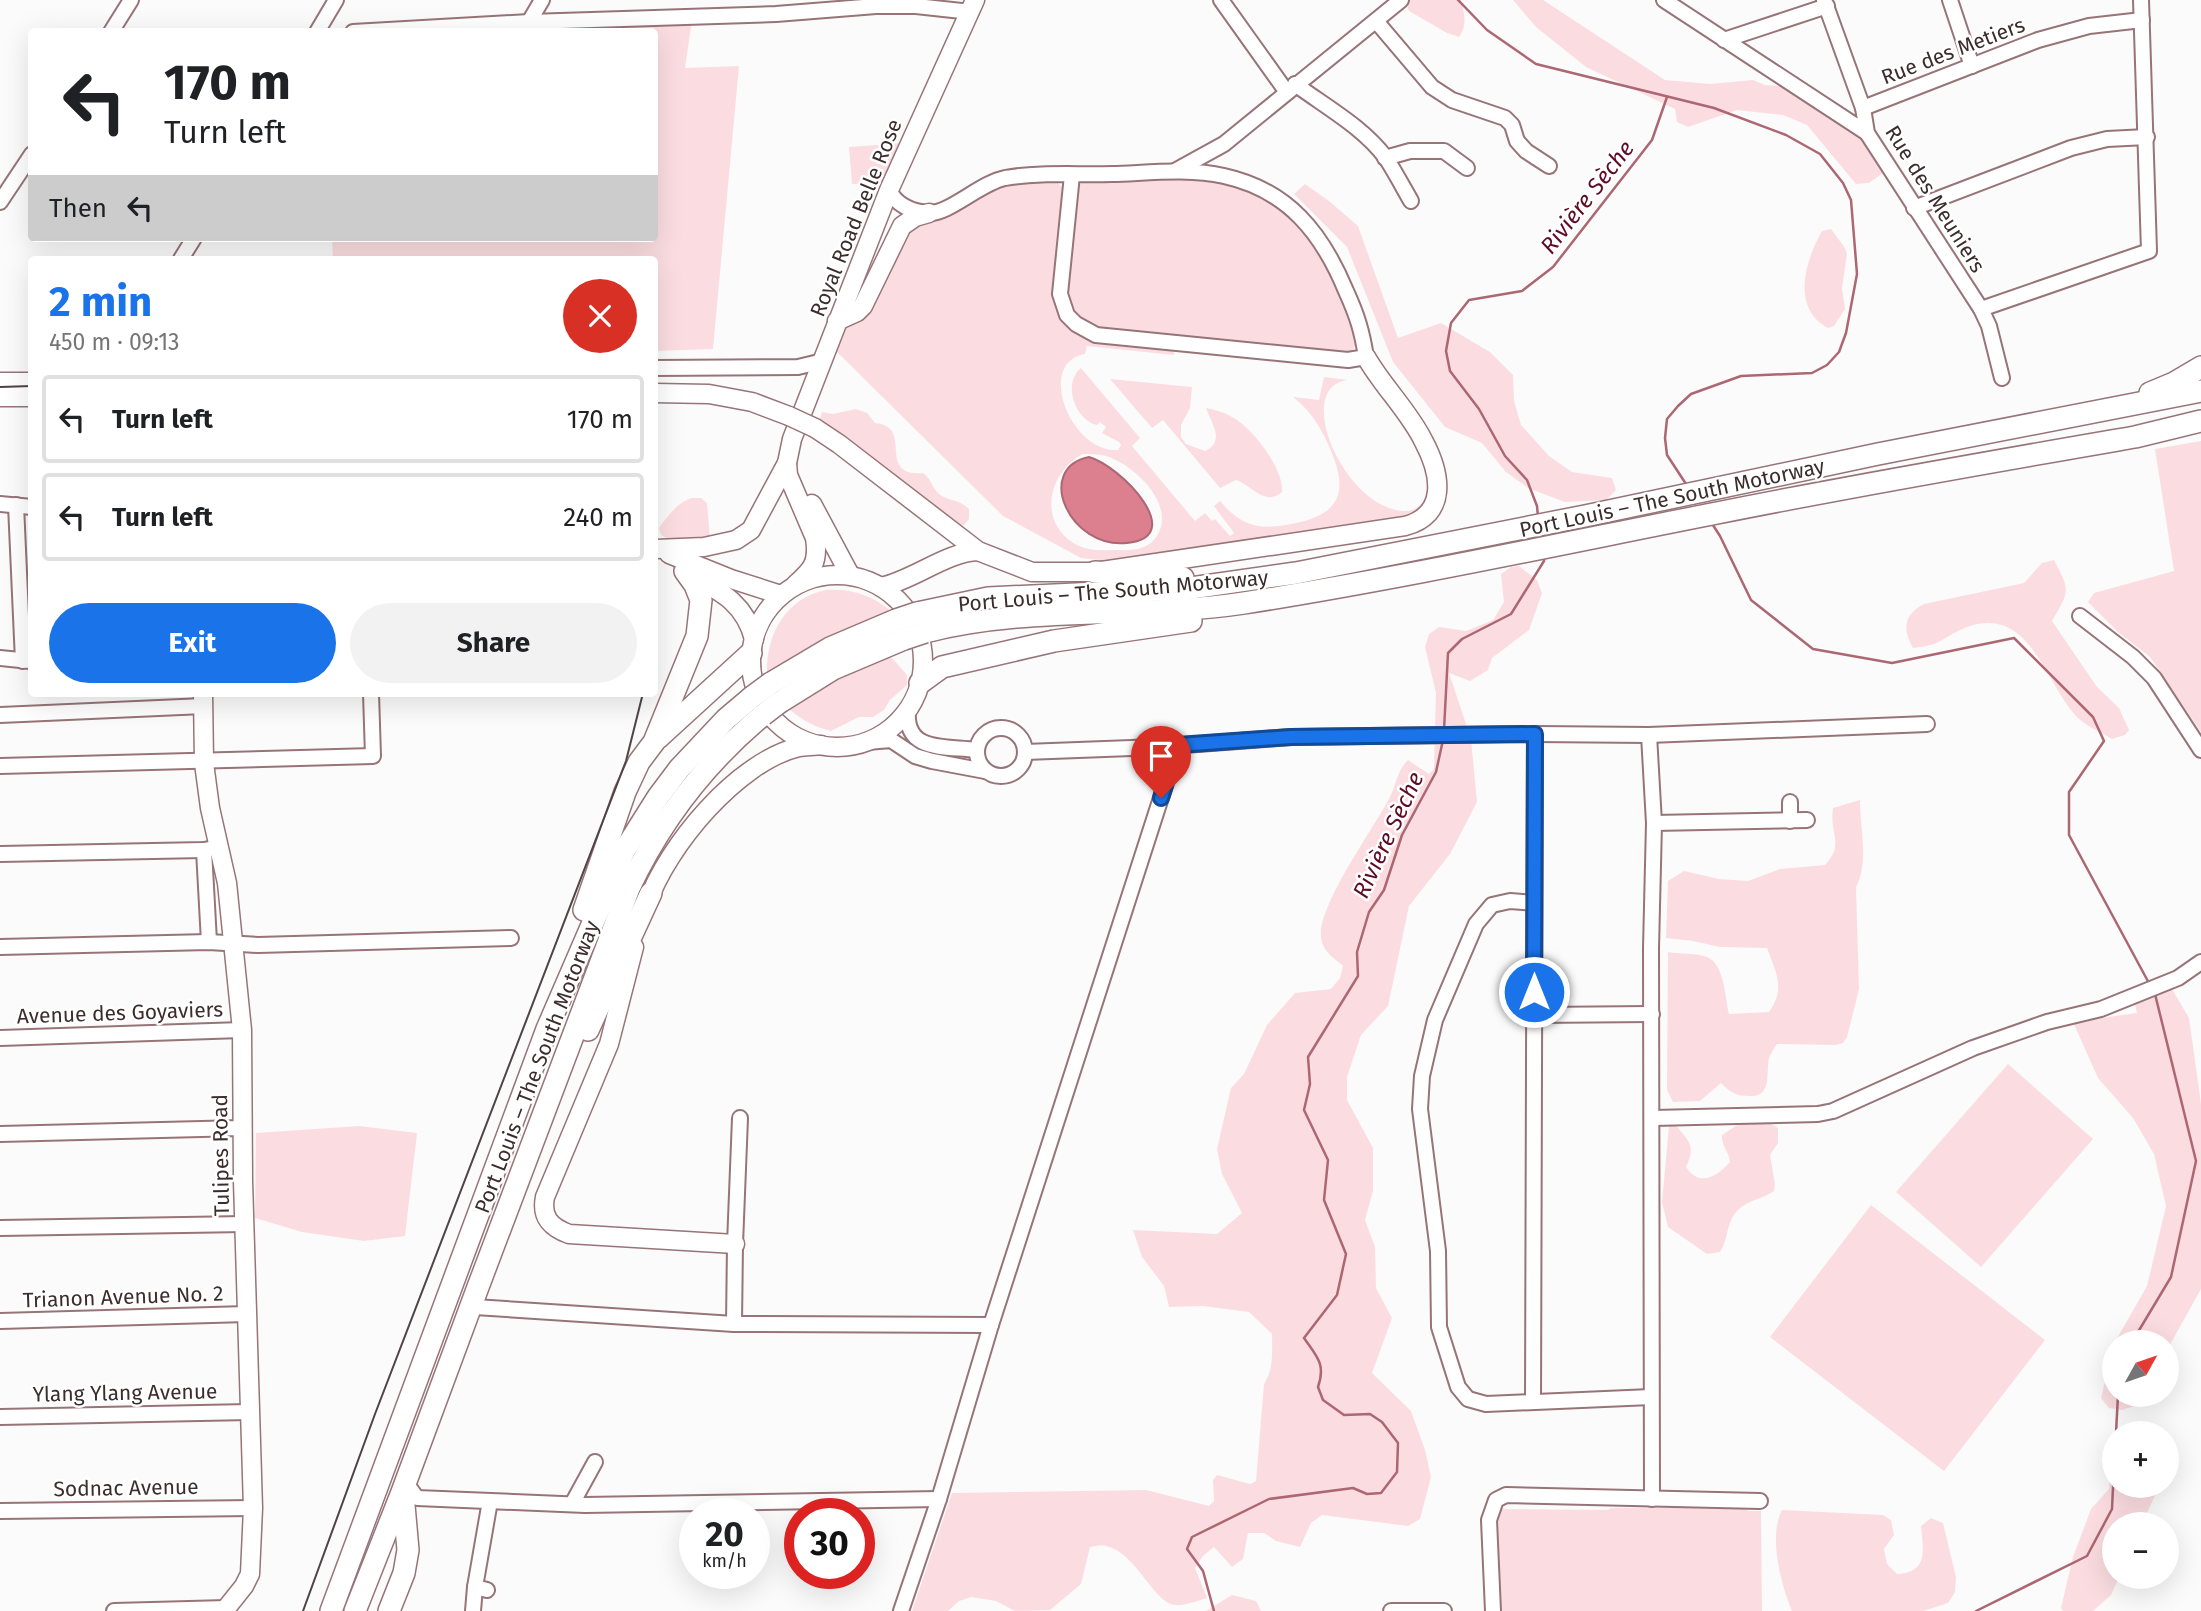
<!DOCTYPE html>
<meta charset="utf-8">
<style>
body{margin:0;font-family:"Fira Sans",sans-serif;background:#f2f2f2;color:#202124;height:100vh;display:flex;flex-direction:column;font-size:26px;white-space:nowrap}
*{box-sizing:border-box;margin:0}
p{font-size:23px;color:#757577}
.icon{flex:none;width:38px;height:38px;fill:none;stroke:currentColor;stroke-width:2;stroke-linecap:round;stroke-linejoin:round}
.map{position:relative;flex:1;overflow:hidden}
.panel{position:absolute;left:28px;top:256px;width:630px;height:441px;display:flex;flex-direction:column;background:#fff;border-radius:7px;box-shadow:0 7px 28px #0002}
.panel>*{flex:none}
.hud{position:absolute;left:28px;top:28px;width:630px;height:214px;border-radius:7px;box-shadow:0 7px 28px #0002;background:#fff;color:#202124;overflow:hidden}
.needle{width:46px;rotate:50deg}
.controls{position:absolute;left:2102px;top:1330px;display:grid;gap:14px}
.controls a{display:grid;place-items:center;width:77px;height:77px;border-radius:50%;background:#fff;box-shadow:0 7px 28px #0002;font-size:35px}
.speed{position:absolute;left:679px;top:1498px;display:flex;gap:14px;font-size:35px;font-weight:700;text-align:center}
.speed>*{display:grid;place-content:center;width:91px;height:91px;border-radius:50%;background:#fff;box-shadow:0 7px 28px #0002;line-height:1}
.speed small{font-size:18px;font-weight:400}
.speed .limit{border:10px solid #d22;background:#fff;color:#111}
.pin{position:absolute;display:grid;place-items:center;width:60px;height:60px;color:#fff;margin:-72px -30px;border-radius:50% 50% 50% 0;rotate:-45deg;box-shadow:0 0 7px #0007}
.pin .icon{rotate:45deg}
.me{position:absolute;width:77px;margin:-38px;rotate:0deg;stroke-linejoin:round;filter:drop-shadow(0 0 5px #0008)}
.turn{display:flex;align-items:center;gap:24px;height:147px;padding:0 21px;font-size:32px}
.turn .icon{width:91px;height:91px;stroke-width:2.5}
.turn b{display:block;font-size:49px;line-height:60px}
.then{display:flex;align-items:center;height:66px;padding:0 21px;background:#0003;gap:14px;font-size:26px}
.round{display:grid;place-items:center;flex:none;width:74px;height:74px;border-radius:37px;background:#f2f2f2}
.summary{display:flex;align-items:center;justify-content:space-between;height:119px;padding:0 21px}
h1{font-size:42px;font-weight:700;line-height:52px;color:#1a73e8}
.button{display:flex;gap:14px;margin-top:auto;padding:14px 21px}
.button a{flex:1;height:80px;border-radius:42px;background:#1a73e8;color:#fff;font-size:28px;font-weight:700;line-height:80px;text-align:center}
.button a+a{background:#f2f2f2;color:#202124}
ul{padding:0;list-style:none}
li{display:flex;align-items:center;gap:21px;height:88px;margin:0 14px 10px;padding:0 7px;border:4px solid #e0e0e0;border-radius:7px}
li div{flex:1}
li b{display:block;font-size:26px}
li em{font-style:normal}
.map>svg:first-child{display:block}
.green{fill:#fbdde1;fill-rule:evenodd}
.water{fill:#dc808f;stroke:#ac6772;stroke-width:2}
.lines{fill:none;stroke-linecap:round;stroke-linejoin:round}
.stream{stroke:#ac6772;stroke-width:2.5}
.minor-casing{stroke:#977478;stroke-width:18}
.major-casing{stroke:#977478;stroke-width:21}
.highway-casing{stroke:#977478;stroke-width:24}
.minor{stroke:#fff;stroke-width:14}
.major{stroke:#fff;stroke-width:18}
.highway{stroke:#fff;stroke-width:21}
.tram{stroke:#504345;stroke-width:2}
.major-bridge-casing{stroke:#977478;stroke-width:21;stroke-linecap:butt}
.highway-bridge-casing{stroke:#977478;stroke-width:24;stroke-linecap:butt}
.major-bridge{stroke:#fff;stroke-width:18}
.highway-bridge{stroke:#fff;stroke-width:21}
.route-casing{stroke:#114b97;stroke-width:18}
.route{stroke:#1a73e8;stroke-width:12}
.labels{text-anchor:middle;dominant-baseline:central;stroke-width:5;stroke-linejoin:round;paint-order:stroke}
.street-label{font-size:21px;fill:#3b2c2e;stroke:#fff}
.water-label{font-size:23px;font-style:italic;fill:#5e0b25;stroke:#fff}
</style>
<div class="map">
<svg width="2201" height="1611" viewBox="0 0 2201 1611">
<rect width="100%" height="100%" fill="#fbfbfb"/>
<g class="green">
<path d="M1405,0H1461C1464,13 1468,25 1459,37L1447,33L1409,11Z"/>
<path d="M1513,0H1543L1665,80L1710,84L1753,80L1765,85L1793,87L1870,137L1890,168L1869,183L1856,184L1807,125L1783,115L1737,110L1688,127L1677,122L1675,109L1586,67L1536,27Z"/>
<path d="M692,20L685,68L739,66L713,349L655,351L654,259H333L332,238H654V32L375,31Z"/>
<path d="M903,143L890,183L852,184L849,147Z"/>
<path d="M1174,178L1221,181L1262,195L1297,220L1330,267L1355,332L1356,344L1352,351L1345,354L1097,329C1081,319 1072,313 1066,295L1080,184L1083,181Z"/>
<path d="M1049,180L1056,181L1064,190L1054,295L1056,304L1065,320L1174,349V355L1087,346L1085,354C1035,363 1071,453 1118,450L1121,445L1119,442L1102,433L1106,427L1100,422L1097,425C1075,420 1062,383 1081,368L1140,438L1132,446L1195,521L1205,513L1212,521L1215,519L1230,536L1234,533L1214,506L1220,501C1244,529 1262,530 1296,523C1346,513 1347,485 1328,444C1320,426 1309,409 1293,397L1319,400L1324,377L1348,380C1291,387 1345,510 1405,511C1420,511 1426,500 1427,487C1431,505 1420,510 1405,518L1149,558L1109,561L1081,558L1003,516L835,350L842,331L858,319L904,230L916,221H937L952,215L993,187ZM1083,454C1092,454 1101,454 1109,457C1136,467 1176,505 1157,536C1149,549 1133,551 1119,550C1103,550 1086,552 1072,542C1038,519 1049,472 1083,454Z"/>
<path d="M1305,184L1329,201L1358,226L1398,338L1441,323L1490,352L1513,375L1514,401L1521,425L1549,456L1572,472L1612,478L1616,490L1606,500L1565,502L1528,488L1506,472L1482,443L1445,427L1393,362L1347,247L1294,194Z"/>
<path d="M1831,229L1845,248L1847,254L1842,288L1845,309L1834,326L1828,328C1790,308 1806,259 1822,231Z"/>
<path d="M1110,379L1192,387L1190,408L1181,425V437L1186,444L1205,451C1226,441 1211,423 1206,408C1215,410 1224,412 1232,417C1253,428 1284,469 1282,492C1264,507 1252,485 1236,480L1220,488L1163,420L1152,428Z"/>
<path d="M856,409L867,413L875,423C915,426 875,477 923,473C932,479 932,490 942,496C953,502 958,499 969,509V519L964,525L957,526L877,461L819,422L822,412L833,414Z"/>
<path d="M2201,441V732L2150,657L2118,632L2088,602L2094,593L2174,571L2155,449Z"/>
<path d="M691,498H701L707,503L710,538C693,540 676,545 661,535L659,528C667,517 678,502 691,498Z"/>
<path d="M2054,560C2071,592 2069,591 2052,621L2097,687L2119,708L2129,730L2125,735L2112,739C2101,732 2085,726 2076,716C2047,685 2032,614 1978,624C1962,626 1948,638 1934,644C1927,646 1920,647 1913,648C1902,629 1904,614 1924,604L2024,583L2042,563Z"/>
<path d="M1519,566L1537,580L1542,593L1529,630L1492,658L1488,670L1470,681L1449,673L1471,739L1477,802L1450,854L1409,906L1388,1006L1361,1035L1347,1077V1100L1373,1148V1191L1365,1220L1375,1247L1376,1288L1392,1318L1372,1373L1411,1411L1425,1450L1431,1477L1420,1519L1408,1526L1322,1515L1311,1523L1300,1547L1276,1541L1264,1533H1248L1243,1559L1232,1567L1214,1547L1203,1556L1195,1568L1207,1598C1197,1601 1184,1606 1175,1605C1153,1603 1136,1552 1106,1546C1102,1545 1095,1546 1090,1547L1081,1584L1050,1610L1015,1611L996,1601L971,1597L959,1601L948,1611H912L952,1493L1146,1490L1209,1506L1214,1501L1213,1480L1217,1475L1250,1484L1256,1481L1264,1384C1274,1369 1272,1351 1272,1334L1249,1312L1203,1306L1169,1307L1164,1286L1142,1257L1133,1230L1217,1234L1242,1213L1222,1174L1217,1149L1231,1088L1244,1074L1267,1025L1295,993L1331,989L1340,978L1343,966C1334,958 1322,951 1321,937C1317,907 1373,829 1389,799C1396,786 1397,770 1408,760L1429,774L1434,769L1436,693L1425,647L1429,634L1439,627L1466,631L1493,620L1504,602L1501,574L1511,567Z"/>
<path d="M826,590C851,588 871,595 890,610L824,638L767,673C766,634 786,598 826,590Z"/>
<path d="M891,657L907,675V685L890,700L884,710L873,717H859L831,731C815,727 802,720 789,709L836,680Z"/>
<path d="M1860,800C1860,829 1869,863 1856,887L1859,989L1847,1037L1843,1043L1836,1045L1777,1044C1774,1048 1771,1053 1769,1058C1766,1074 1772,1097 1750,1096C1736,1096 1731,1093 1721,1083L1700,1101L1673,1102L1667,1090L1668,952C1680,954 1696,953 1707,957C1725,964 1725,999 1729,1014L1769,1012C1786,988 1776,973 1767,948L1720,947L1693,941L1666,938L1668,881L1684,871L1719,879L1748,881L1780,869L1825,865C1845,844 1829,834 1833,808Z"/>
<path d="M2169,984L2189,1018L2201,1104V1289L2167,1350L2166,1342H2115L2147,1286L2166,1206L2154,1154L2133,1118L2098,1078L2073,1022L2137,1013L2134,1000Z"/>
<path d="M2008,1064L2093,1139L1981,1267L1896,1192Z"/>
<path d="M1745,1120L1766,1121L1778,1128V1143L1770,1155L1775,1184L1774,1191C1763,1199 1747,1200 1738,1210C1726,1221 1729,1239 1720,1252L1707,1254L1668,1227L1662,1202L1669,1126L1674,1123C1688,1141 1697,1144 1686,1167C1700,1188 1717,1176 1730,1162C1729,1151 1721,1146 1722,1135Z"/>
<path d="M359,1126L417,1133L405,1236L364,1241L302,1232L255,1218L256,1133Z"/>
<path d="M1871,1205L2045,1340L1944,1471L1770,1337Z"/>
<path d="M2114,1343V1395H2141L2134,1406L2122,1410L2109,1408L2101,1398Z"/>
<path d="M2114,1445V1486H2158L2157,1491L2142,1524H2114V1577H2119L2111,1595L2093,1611H2063L2061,1608L2073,1557L2091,1509L2109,1489L2112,1449Z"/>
<path d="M1744,1507L1748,1511H1761L1762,1611H1498L1496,1509L1608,1510L1611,1508Z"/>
<path d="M1782,1510L1883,1515L1891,1520L1894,1535L1884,1549L1887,1564L1897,1574C1929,1572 1923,1550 1921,1526L1931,1518L1943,1523L1956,1577L1955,1592L1948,1603L1923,1611H1792C1781,1585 1768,1536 1782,1510Z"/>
<path d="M1232,1595L1256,1601L1261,1611H1206Z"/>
</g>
<path class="water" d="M1089,457C1121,466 1189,537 1127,543C1069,549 1034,468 1089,457Z"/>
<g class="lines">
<g class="stream">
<path d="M1458,0L1487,30L1536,64L1714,108L1786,135L1820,154L1843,183L1851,200L1857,274L1846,333L1839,352L1827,365L1812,373L1741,376L1691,394L1678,406L1667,419L1665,438L1667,455L1688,487"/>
<path d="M1538,517L1537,506L1527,480L1505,456L1479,409L1450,371L1446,351L1451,323L1469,300L1522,291L1553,267L1652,140L1667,97"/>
<path d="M1711,522L1720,536L1751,600L1813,649L1892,663L2014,638L2093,717L2104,741L2069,792V835L2150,985"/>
<path d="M1444,730L1448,653L1462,639L1511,614L1544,561V558"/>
<path d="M2132,1342L2171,1277L2196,1161L2155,994"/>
<path d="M2116,1433L2118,1395"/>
<path d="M1214,1611L1203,1571L1187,1549L1192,1537L1269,1499L1353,1488L1367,1494L1381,1493L1397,1472L1398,1443L1382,1422L1370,1414L1344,1415L1323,1400L1318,1387C1326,1364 1317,1357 1304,1338L1337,1295L1346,1254L1324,1200L1328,1160L1304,1110L1310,1084L1308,1057L1358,976L1357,952L1369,912L1384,890L1402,835L1436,772L1443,740"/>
<path d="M1976,1611L2087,1556L2112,1509L2114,1466"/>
</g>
<defs>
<g id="minor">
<path d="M1221,0L1286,91"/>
<path d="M1664,0L1867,133"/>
<path d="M1824,0L1863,108L1867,133L1981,309L1989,326L2002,378"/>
<path d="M1950,0L1972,66"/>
<path d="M1376,21L1432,87L1452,100L1505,118L1512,125L1517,141L1526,151L1549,166"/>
<path d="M529,22L542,0"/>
<path d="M111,32L131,0"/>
<path d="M317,32L336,0"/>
<path d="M353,32L529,22L776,14L876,6H916L971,12"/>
<path d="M1724,40L1827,6"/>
<path d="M1295,84C1326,107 1363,127 1386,158C1395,172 1403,187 1411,201"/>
<path d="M1863,108L2038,40L2089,26L2142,20"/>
<path d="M1385,158L1410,151H1444L1467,168"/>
<path d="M1175,171L1224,144L1401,0"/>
<path d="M889,190C896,205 912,212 928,213C948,215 980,183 1005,178C1040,172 1076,175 1112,174C1148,173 1188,168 1224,176C1288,190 1322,233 1346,291C1357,315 1362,331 1366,357L1348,360L1096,335L1076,324L1067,315L1060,294L1072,175"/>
<path d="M0,202L32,154"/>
<path d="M1914,208L2071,148L2107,139L2147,137"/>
<path d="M181,259L194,238"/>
<path d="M1981,309L2149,251L2141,0"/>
<path d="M654,368L798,367L819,362L824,357"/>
<path d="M0,504L32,507"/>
<path d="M16,505L23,661"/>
<path d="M2080,616L2133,657L2154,678L2201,750"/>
<path d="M0,658L30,661"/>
<path d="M908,710C904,753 946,746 976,750"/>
<path d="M0,715L204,706"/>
<circle cx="1001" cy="752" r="24"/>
<path d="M1649,735L1654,823L1651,948L1652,1499"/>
<path d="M867,742L891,740L915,756L932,761L985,771"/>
<path d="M1025,752L1158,747L1291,737L1535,734L1649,735L1927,724"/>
<path d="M0,766L373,756L371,693"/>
<path d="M1790,802V821"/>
<path d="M1654,823L1807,820"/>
<path d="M204,850L209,942"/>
<path d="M0,854L204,850L219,847"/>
<path d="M1534,903L1510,901L1492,905L1476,924L1435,1020L1422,1076L1420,1109L1438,1251L1439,1327L1458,1387L1468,1399L1486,1404L1651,1397"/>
<path d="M0,947L209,942L258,945L511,938"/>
<path d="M1534,1015L1652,1014"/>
<path d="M0,1038L242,1030"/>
<path d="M1653,1118L1818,1114L1833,1111L1973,1048L2047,1022L2101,1009L2178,978L2201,962"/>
<path d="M0,1134L242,1128"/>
<path d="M0,1228L245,1224"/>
<path d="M475,1307L734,1324L991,1325"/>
<path d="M0,1321L247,1314"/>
<path d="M734,1324L735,1244L740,1118"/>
<path d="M1533,1401L1535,734"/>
<path d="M0,1417L250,1412"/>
<path d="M406,1483L417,1498L585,1505L939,1499"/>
<path d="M572,1504L595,1462"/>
<path d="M0,1511L253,1508"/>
<path d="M487,1590L475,1587L490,1501"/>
<path d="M114,1611L227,1608"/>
<path d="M473,1611L475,1587"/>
<path d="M901,1611L939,1499L991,1325L1178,745"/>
<path d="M1391,1611H1444"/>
<path d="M1493,1611L1489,1520L1496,1500L1506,1495L1760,1501"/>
</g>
<g id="major">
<path d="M837,321L857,312L863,306L902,226L915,217L929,213"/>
<path d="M0,382H32"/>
<path d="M654,393L709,394L752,402L789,416"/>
<path d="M0,397H32"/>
<path d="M815,428L839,444L978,551L1032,572H1095L1405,526C1448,515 1441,474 1424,442C1409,411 1383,387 1366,357"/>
<path d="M812,504L850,575"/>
<path d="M656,549L704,547L736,540L751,530L787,463"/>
<path d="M669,554L731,579L781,595"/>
<path d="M687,573C719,591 744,601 754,639"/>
<circle cx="837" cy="661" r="86"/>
<path d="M795,585C812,570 819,563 815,538L788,475L787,463L792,439L889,190L975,0"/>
<path d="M881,587C914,580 946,552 978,551"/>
<path d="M203,693L204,763L210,808L227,883L242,1030L243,1181L253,1508L250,1574L244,1586L224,1611"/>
<path d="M647,904C667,846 738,761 799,747C806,746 814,746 821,745"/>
<path d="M634,947L609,1044L545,1197C541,1217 550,1227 569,1234L735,1244"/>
</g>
<g id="highway">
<path d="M2150,393L2174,383L2201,367"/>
<path d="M1095,572L1183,578"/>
<path d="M917,613L988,598L1184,589L1296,573L1585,516L1878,454L2201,391"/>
<path d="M925,632C1029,605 1138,619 1244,603C1402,578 1560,544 1717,513C1856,485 1996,461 2135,437L2201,421"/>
<path d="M771,683L830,648L896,620"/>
<path d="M920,683L942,667L1054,641L1191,621"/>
<path d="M780,702L833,669L904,639"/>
<path d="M658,738L751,653"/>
<path d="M584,910L625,792L639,762L654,742L697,636L701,600L695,585L685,571"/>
<path d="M588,1030L651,893"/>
<path d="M331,1611L547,1029L624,851L658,797L679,769L726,719L752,697"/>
<path d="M355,1611L402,1492L478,1287L629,888C661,820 705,763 763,715"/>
<path d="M389,1611L404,1573L408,1550L403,1494"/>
</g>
</defs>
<use href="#minor" class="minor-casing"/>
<use href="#major" class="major-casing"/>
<use href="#highway" class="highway-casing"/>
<use href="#minor" class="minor"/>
<use href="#major" class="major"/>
<use href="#highway" class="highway"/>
<g class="tram">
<path d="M0,387L32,386"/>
<path d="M303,1611L375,1414L626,761L643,693"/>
</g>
<defs>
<path id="major-bridge" d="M789,416L815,428"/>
<g id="highway-bridge">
<path d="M896,620L917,613"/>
<path d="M904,639L925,632"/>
<path d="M752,697L771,683"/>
<path d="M763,715L780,702"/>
</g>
</defs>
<use href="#major-bridge" class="major-bridge-casing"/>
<use href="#highway-bridge" class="highway-bridge-casing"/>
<use href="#major-bridge" class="major-bridge"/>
<use href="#highway-bridge" class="highway-bridge"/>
</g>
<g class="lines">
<defs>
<path id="route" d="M1161,798L1178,745L1291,737L1535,734L1534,992"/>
</defs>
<use href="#route" class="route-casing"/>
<use href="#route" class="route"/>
</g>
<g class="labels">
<g class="street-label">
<text transform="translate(1953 51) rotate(-21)">Rue des Metiers</text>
<text transform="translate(1935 199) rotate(58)">Rue des Meuniers</text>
<text transform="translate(856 218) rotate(-68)">Royal Road Belle Rose</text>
<text transform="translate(1672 498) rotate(-12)">Port Louis – The South Motorway</text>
<text transform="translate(1113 591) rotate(-5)">Port Louis – The South Motorway</text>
<text transform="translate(120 1013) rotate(-2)">Avenue des Goyaviers</text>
<text transform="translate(537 1067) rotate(-69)">Port Louis – The South Motorway</text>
<text transform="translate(221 1155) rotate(-91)">Tulipes Road</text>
<text transform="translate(123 1297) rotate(-2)">Trianon Avenue No. 2</text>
<text transform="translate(125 1393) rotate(-1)">Ylang Ylang Avenue</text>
<text transform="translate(126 1488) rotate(-1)">Sodnac Avenue</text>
</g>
<g class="water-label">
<text transform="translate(1587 197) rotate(-52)">Rivière Sèche</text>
<text transform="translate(1388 835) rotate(-65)">Rivière Sèche</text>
</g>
</g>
</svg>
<div class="controls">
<a><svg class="needle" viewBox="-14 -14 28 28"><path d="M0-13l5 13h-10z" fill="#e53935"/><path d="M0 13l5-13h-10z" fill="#757577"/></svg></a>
<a>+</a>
<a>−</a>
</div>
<div class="speed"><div>20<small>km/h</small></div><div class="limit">30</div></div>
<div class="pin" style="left:1161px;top:798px;background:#d93025"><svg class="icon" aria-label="arrive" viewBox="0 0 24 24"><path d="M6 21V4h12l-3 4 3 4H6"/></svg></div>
<svg class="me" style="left:1534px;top:992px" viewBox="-20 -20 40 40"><circle r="17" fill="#1a73e8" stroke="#fff" stroke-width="3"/><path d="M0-11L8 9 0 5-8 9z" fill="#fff"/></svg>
<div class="hud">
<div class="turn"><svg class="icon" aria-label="left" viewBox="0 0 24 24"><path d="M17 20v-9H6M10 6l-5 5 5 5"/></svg><div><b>170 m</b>Turn left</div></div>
<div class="then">Then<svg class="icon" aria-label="left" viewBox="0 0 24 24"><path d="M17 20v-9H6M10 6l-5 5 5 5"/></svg></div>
</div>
<section class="panel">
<div class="summary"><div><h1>2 min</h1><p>450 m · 09:13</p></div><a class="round" style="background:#d93025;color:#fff"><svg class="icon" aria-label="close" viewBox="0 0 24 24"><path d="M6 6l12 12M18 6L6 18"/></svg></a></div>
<ul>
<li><svg class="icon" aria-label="left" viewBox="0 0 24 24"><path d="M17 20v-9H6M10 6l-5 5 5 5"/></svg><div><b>Turn left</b></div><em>170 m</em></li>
<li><svg class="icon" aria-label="left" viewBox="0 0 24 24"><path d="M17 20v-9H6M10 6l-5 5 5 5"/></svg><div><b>Turn left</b></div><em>240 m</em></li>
</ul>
<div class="button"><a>Exit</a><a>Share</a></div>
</section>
</div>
